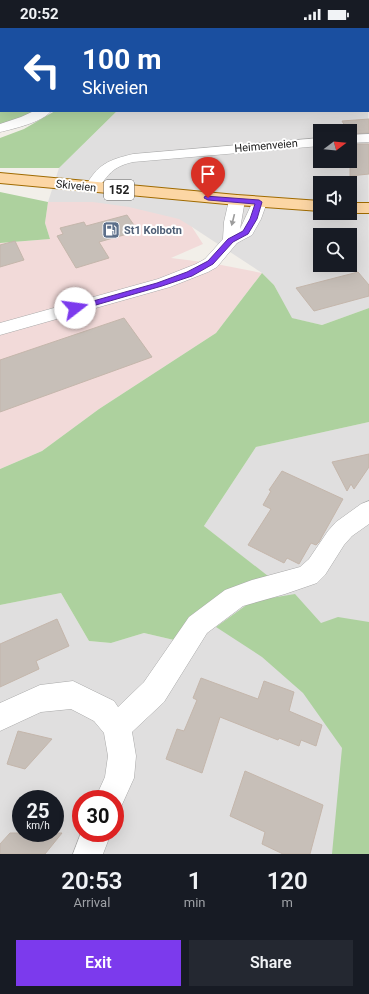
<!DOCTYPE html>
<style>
body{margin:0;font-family:Roboto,sans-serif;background:#242831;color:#f1f3f6;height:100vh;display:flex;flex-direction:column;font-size:15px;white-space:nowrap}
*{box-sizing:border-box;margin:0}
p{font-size:13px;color:#9ea1a6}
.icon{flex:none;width:22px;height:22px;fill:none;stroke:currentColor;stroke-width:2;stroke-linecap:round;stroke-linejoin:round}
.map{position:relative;height:826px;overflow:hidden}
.panel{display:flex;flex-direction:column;background:#171b24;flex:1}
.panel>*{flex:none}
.guide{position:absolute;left:0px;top:0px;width:369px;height:84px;box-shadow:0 4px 16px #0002;background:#1a4fa0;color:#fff;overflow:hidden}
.needle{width:26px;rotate:74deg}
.buttons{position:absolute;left:313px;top:96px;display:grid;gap:8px}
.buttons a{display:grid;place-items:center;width:44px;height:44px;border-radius:0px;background:#171b24;box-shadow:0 4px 16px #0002;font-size:20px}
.speed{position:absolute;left:12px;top:762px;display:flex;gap:8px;font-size:20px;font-weight:700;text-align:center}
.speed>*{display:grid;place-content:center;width:52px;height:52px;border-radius:50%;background:#171b24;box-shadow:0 4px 16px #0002;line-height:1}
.speed small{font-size:10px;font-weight:400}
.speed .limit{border:6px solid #d22;background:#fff;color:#111}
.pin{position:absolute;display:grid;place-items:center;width:34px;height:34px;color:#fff;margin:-41px -17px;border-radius:50% 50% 50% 0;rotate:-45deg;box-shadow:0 0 4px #0007}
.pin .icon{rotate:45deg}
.me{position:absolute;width:44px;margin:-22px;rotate:75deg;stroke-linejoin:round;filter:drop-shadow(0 0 3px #0008)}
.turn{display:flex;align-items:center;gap:14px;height:84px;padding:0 16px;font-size:18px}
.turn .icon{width:52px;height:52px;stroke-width:2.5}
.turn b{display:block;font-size:28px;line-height:34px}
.eta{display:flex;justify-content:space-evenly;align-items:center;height:68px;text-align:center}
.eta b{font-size:24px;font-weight:600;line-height:28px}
.button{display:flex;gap:8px;margin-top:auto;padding:8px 16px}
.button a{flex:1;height:46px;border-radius:0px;background:#7c3aed;color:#fff;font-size:16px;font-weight:600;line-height:46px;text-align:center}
.button a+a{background:#242831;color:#f1f3f6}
.status{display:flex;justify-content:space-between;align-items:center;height:28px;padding:0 20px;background:#171b24;direction:ltr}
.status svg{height:11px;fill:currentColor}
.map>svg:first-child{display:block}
.residential{fill:#e0dfdf;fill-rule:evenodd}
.commercial{fill:#f2dad9}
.forest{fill:#add19e}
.building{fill:#c7bfb8;stroke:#c4b6ab}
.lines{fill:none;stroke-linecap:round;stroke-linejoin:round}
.street-casing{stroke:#a9a9a9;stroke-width:1}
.primary-casing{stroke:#a06b00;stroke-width:2}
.street{fill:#fff;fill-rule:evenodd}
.primary{fill:#fcd6a4;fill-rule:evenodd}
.oneway{fill:#9c9c9c}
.route{fill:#7c3aed;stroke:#51269a}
.labels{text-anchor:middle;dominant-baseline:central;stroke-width:4;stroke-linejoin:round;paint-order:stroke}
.far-street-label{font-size:11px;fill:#222;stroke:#fff}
.far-service-label{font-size:11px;font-weight:bold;fill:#4e5e75;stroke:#fff;text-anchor:start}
.shield{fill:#fff;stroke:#646464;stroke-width:1}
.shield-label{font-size:12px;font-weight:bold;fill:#222}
</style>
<div class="status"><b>20:52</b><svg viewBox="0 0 49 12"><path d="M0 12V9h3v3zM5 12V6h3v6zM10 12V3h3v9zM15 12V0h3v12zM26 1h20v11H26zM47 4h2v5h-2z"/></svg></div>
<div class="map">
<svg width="369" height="826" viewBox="0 0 369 826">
<rect width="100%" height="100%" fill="#f2efe9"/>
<g class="residential">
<path d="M368,45L369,280L322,297L291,290L274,257L262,245L192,199L48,174L59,140L117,83H368ZM320,103H350V133H320ZM320,155H350V185H320ZM320,207H350V237H320Z"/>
<path d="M369,394V826H0V577L61,565L89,613L111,615L144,605L174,612L267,548L204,498L256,419ZM21,771H55V805H21ZM81,771H115V805H81Z"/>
</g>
<path class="commercial" d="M48,174H93L129,179L179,191L192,199L203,216L171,230L211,235L262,245L216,305L99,381L42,423L0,441V215L50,211L45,195Z"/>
<g class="forest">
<path d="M0,0H189L191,1H1L0,60Z"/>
<path d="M0,80L1,83H36L15,92L0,96Z"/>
<path d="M55,83H117L59,140H0V110L24,101Z"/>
<path d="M0,164L48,174L45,195L50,211L0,215Z"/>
<path d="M262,245L274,257L292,290L322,297L369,280V394L256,419L204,498L268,548L174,612L144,605L111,615L89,613L61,565L0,577V441L42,423L99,381L216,305Z"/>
<path d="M295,566L321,595L338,589L369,594V826H332L342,720L303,665L262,629L216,599L252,573Z"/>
</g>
<g class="building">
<path d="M369,91V105L350,106V103H348L342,93Z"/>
<path d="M350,116H369V146L350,148Z"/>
<path d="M127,187L138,203L99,214L109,230L76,240L57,208L63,206L60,200L84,194L86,198Z"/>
<path d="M15,213L24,232L0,239V217Z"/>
<path d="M358,244L369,257V268L314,283L296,260Z"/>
<path d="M124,290L152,329L0,384V332Z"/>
<path d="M369,426V439L354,461L351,456L347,463L332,434Z"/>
<path d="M282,443L343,471L319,514L316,517L311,515L299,536L287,530L284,535L248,517L271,481L263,477L271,463L269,462Z"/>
<path d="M57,591L69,618L36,633L39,641L0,659V616Z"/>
<path d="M201,650L258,671L264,653L294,664L289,683L322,697L316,718L301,712L299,718L279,710L278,712L220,689L202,745L166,731L177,701L184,703L197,672L193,670Z"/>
<path d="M18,703L52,711L25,741L7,736Z"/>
<path d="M245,743L323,777L310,826H283L262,816L265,804L230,788Z"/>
<path d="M10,805H62L45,826H0V816Z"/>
</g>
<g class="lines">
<defs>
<g id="street">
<path d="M173,0H187L188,1H174Z"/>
<rect x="368" y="24" width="1" height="8"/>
<path d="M34,83H51C43,94 13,101 0,104V96L21,89Z"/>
<path d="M369,106V114L350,115V107Z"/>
<path d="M320,110V118L133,134C112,139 109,146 97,162L92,163L87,162L85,159C98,136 108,132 133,126Z"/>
<path d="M237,167L242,169L245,172L240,201L254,171L259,169L264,171L267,174L261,191L252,207L237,215L217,239L208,244L170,259L0,307V295L158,251L196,236L205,231L223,211L224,194L229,172L232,169Z"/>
<path d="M369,473V496L352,508L344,517L325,547L317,555L285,566L243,578L207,605L164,674L132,704L136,728L134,750L120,781L115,784V771H95L105,749L108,728L104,705L94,693L71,681L41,684L0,703V675L40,657L73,653L114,673L118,679L144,654L189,589L225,562L252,552L300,539L309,531L328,503L336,494L361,476Z"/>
<path d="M81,805H111L103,826H73Z"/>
</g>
<g id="primary">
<path d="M0,145L237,167L320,173V183L237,177L0,155Z"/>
<rect x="350" y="175" width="19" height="10"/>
</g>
</defs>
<use href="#street" class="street-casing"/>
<use href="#primary" class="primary-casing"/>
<use href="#street" class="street"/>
<use href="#primary" class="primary"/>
</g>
<defs><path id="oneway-solid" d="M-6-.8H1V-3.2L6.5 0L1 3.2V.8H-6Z"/></defs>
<use class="oneway" href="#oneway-solid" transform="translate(233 192) rotate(104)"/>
<path class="route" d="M205,168L259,172L262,174L257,191L248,206L233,214L213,236L192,248L162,258L75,283L72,282V279L157,255L187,244L208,233L228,211L243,203L250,191L255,176L208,172L204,170Z"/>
<defs>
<symbol id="fuel-square" viewBox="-11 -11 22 22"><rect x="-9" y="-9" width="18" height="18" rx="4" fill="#5c6f8a" stroke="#fff"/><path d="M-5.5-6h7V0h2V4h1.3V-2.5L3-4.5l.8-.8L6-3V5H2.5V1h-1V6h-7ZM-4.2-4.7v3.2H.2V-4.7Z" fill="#fff"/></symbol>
</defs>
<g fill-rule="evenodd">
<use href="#fuel-square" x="101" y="192" width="20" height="20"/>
</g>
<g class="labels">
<g class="far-street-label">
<text transform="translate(266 118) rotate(-5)">Heimenveien</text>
<text transform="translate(76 158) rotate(6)">Skiveien</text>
</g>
<g class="far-service-label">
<text x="124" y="202">St1 Kolbotn</text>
</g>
<rect class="shield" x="104" y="152" width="30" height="20" rx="3"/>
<g class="shield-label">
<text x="119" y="162">152</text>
</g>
</g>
</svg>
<div class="buttons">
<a><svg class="needle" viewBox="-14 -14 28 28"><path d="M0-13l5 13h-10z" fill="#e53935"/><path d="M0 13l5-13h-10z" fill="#9ea1a6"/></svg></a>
<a><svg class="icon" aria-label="sound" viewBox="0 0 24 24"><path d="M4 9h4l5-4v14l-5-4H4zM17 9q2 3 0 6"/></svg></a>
<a><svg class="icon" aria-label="search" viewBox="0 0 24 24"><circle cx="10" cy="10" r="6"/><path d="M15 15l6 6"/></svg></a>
</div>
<div class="speed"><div>25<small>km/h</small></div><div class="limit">30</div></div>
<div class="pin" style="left:208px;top:170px;background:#d93025"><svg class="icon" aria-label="arrive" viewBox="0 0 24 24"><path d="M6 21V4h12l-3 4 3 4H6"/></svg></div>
<svg class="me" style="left:75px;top:280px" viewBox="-20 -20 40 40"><circle r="19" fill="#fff"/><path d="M0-13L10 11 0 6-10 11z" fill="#7c3aed"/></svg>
<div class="guide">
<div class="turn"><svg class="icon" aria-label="left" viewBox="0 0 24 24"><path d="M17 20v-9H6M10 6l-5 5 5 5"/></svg><div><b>100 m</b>Skiveien</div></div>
</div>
</div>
<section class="panel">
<div class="eta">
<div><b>20:53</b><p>Arrival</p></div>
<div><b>1</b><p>min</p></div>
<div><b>120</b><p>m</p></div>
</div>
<div class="button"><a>Exit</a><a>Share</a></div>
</section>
